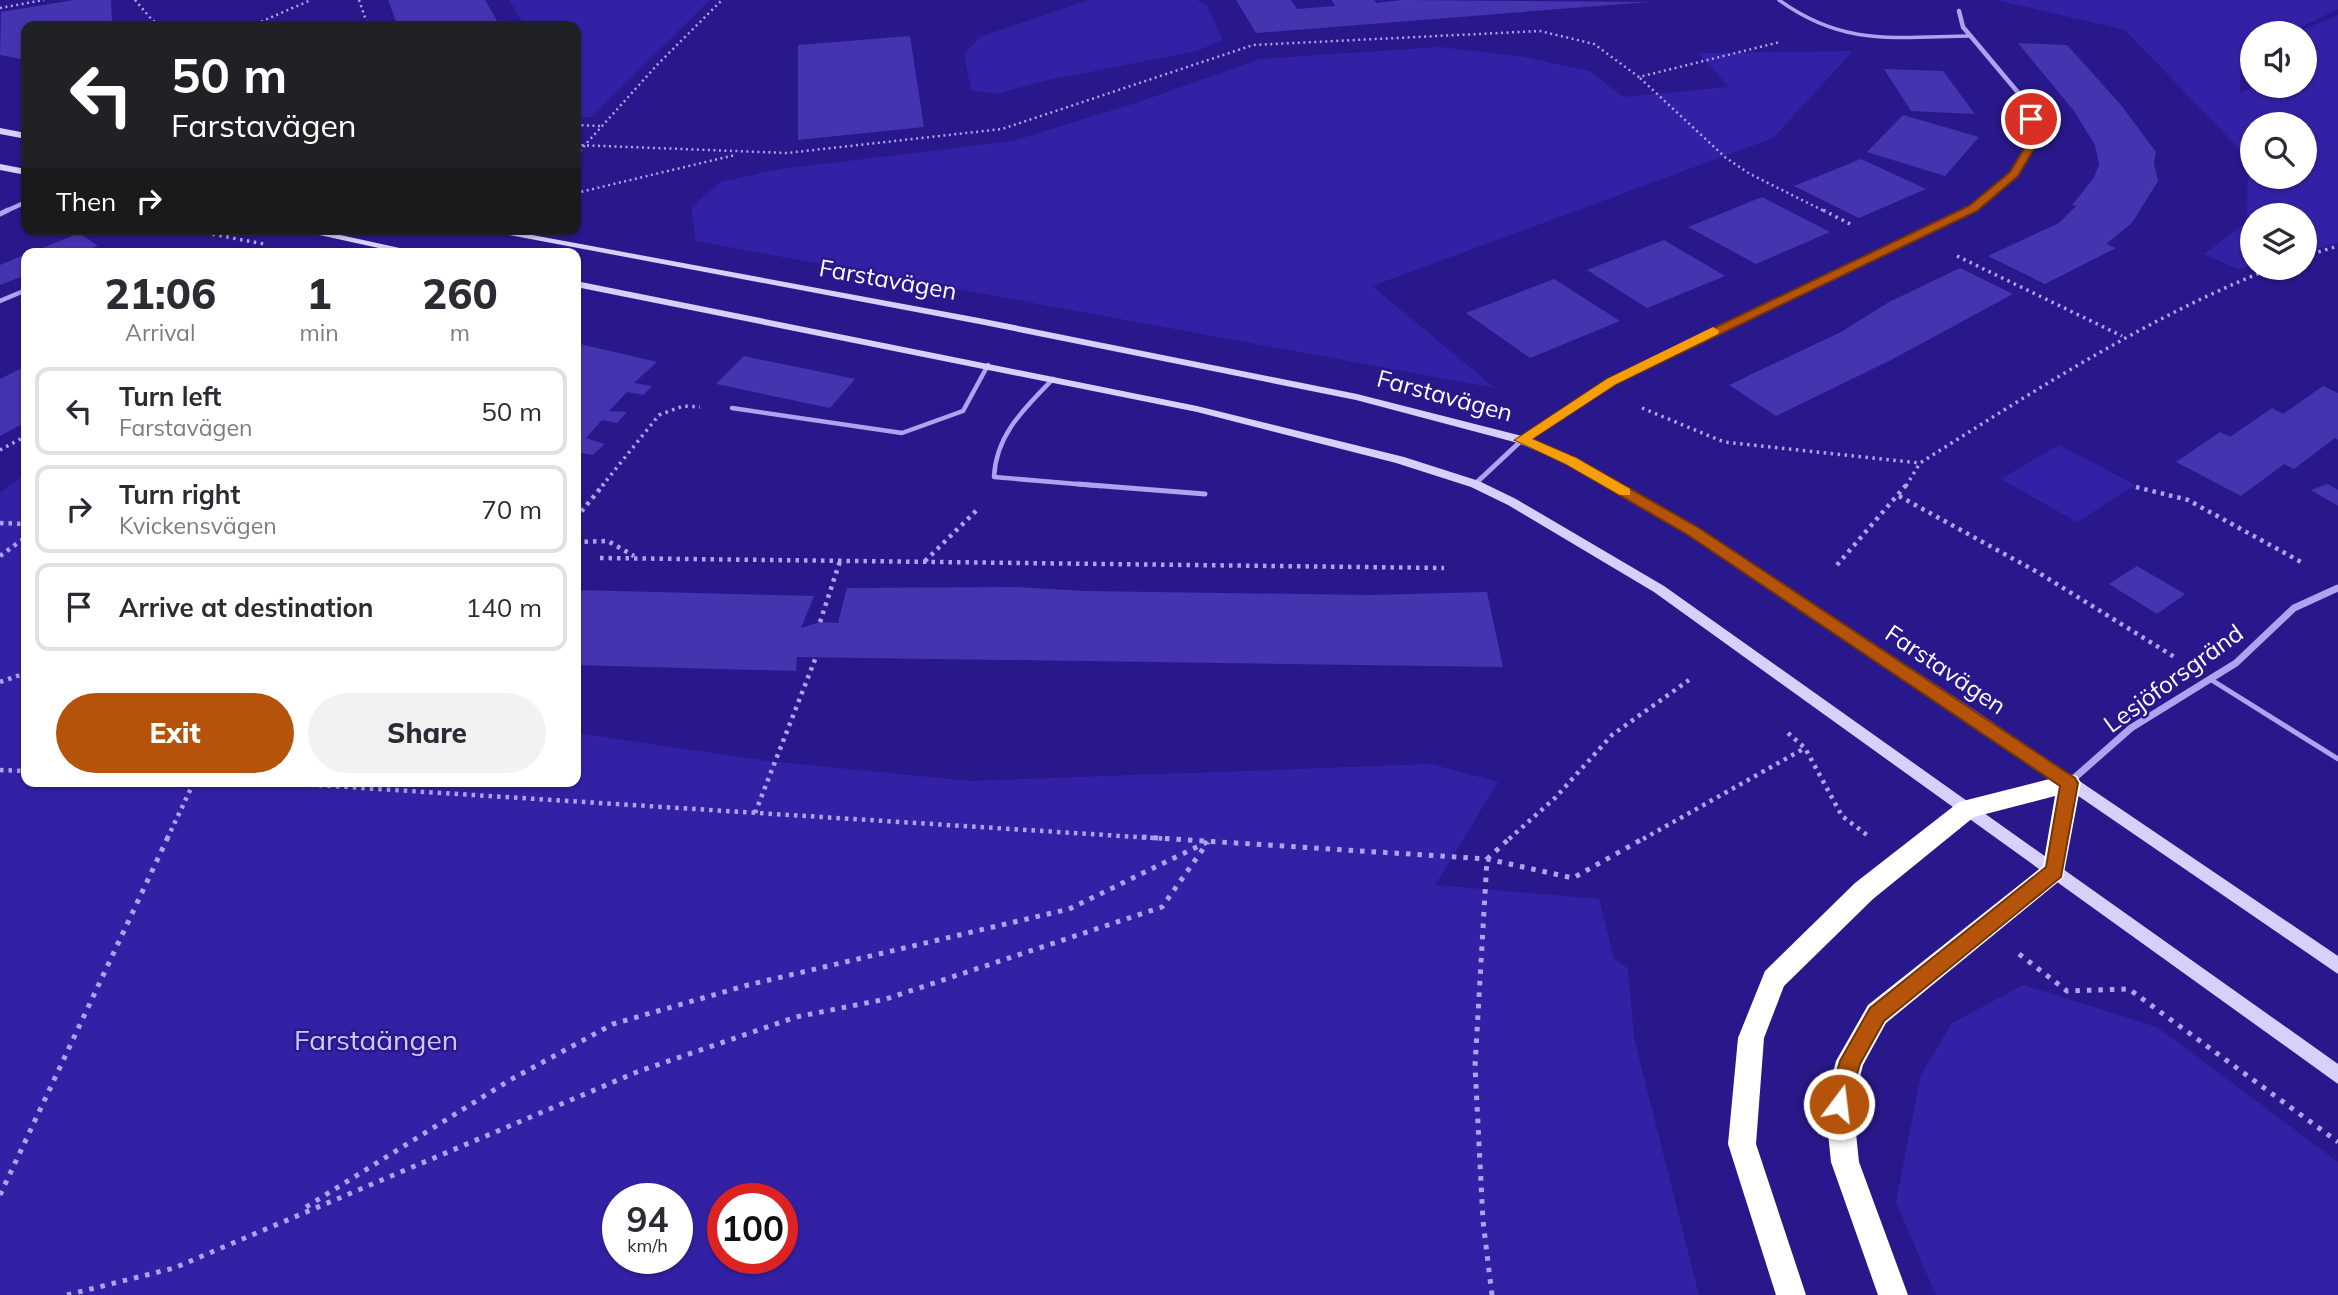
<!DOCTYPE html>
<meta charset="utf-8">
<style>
body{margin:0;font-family:Mulish,sans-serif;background:#f2f2f3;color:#2b2b33;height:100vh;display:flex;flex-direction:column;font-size:26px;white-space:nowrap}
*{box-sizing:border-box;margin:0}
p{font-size:23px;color:#7c7c81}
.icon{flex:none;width:38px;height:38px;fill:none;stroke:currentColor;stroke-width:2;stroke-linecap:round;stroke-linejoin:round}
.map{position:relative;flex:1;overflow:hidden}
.panel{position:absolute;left:21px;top:248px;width:560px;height:539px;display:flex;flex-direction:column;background:#fff;border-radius:14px;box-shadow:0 2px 5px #0004}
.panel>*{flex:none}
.top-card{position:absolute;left:21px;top:21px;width:560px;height:214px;border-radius:14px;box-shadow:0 2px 5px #0004;background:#202124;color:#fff;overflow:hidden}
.buttons{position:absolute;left:2240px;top:21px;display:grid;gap:14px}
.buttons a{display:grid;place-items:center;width:77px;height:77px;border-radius:50%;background:#fff;box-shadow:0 2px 5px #0004;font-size:35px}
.speed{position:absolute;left:602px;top:1183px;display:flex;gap:14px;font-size:35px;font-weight:700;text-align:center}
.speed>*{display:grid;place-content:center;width:91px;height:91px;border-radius:50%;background:#fff;box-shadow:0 2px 5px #0004;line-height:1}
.speed small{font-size:18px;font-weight:400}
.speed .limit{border:10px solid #d22;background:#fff;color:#111}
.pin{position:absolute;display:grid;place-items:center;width:60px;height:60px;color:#fff;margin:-30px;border:4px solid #fff;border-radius:50%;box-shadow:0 2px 7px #0007}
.me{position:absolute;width:77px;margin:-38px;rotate:15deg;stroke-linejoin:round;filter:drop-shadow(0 0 5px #0008)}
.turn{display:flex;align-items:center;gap:24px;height:147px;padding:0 35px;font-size:32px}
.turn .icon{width:91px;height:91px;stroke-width:2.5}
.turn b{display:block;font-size:49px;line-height:60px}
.then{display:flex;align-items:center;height:66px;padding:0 35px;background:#0003;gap:14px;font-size:26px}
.eta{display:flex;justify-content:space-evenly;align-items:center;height:119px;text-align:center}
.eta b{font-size:42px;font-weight:800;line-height:49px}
.button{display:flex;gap:14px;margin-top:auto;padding:14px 35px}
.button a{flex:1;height:80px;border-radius:42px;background:#b45309;color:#fff;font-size:28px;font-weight:800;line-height:80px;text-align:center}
.button a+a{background:#f2f2f3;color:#2b2b33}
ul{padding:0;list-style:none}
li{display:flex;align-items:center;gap:21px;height:88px;margin:0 14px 10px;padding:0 21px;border:4px solid #e1e1e2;border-radius:14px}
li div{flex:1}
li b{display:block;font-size:26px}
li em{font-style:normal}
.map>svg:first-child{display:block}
.green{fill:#3321a5;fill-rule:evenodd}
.building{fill:#4534af}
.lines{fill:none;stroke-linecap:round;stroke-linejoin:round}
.path-far3{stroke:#ada3ee;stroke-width:2.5;stroke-dasharray:2 3.5;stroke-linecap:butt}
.path-far2{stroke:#ada3ee;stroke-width:3.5;stroke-dasharray:2.5 4.5;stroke-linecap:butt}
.path-far1{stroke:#ada3ee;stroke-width:4.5;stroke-dasharray:3.5 5;stroke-linecap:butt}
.path{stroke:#ada3ee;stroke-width:5;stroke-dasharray:4.5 7;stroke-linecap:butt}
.lane-far2{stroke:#ada3ee;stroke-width:3.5}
.lane-far1{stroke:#ada3ee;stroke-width:4.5}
.lane{stroke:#ada3ee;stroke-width:5}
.street-far2{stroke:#ada3ee;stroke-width:4.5}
.street-far1{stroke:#ada3ee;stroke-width:5}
.street{stroke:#ada3ee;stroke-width:7}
.secondary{fill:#d6d0fa;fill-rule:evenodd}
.highway{fill:#fff;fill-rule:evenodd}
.route{fill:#b45309;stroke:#753606;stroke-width:2}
.slow{fill:#f59e0b}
.labels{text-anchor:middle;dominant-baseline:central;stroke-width:5;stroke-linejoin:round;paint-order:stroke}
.street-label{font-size:24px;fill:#fff;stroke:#29188b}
.near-park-label{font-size:28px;fill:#cfc9fa;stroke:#29188b}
</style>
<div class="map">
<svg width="2338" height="1295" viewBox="0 0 2338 1295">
<rect width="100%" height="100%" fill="#29188b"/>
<g class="green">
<path d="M509,0H710L591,117H576V26H525Z"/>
<path d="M1089,0H1197L1207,6L1223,40L1197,51L1048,80L996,94L971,90L964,54L980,37Z"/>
<path d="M1997,0H2338V9L2289,33H2252V69L2241,60L2240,93L2254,86H2305V33H2295L2338,15V243L2305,252V215H2252V266L2238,269L2204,254L2247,222L2248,158L2125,30ZM2252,124H2305V177H2252Z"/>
<path d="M1439,47L1519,56L1589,71L1623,97L1729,87L1698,53L1853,51L1773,138L1372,286L1495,388L696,241L691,208L720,182L781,169L1013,141L1139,102L1260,59Z"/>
<path d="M2059,445L2135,485L2077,522L2001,479Z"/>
<path d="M26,474V782H576V733L767,761L971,781L1431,764L1498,782L1435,885L1599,899L1614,959L1628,968L1634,1038L1699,1295H0V492ZM618,1199H677V1258H618ZM723,1199H782V1258H723Z"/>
<path d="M2023,985L2157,1027L2338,1162V1295H1936L1896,1202L1921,1075L1952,1023Z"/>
</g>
<g class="building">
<path d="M74,0H111L112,22L125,26H26V60L0,55L1,12Z"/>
<path d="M388,0H485L500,26H398Z"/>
<path d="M1236,0H1291L1297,9L1335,6L1332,0H1374L1376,3L1402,0L1648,2L1256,33Z"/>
<path d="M910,36L924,127L798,140V45Z"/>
<path d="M2018,43L2067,45L2121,105L2156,152L2154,163L2158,181L2132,223L2106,244L2116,248L2045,284L1988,256L2059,223L2076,206L2072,205L2094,178L2099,164L2095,145L2074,111Z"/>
<path d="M1884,69L1943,71L1975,114L1911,111Z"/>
<path d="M1903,115L1979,137L1945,176L1867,152Z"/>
<path d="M1861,159L1926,189L1859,218L1794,186Z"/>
<path d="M1762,197L1830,232L1756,264L1688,227Z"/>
<path d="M79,233L98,246L78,254H28Z"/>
<path d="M1664,240L1725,276L1647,308L1587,270Z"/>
<path d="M26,254V275L0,285V265Z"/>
<path d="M1960,268L2013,294L1891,360L1776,416L1729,385L1841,332L1889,302Z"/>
<path d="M1554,279L1620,321L1530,358L1466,313Z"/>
<path d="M576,343L657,362L634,383L652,386L643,395L627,392L609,411L627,412L617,423L602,420L586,438L605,444L593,455L576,452Z"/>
<path d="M744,356L855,379L830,408L716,384Z"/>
<path d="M26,366V422L0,436V379Z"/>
<path d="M2323,386L2338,393V440L2335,438L2294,469L2284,464L2241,496L2176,462L2220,432L2230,437L2272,408L2283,414Z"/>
<path d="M2328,484L2338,490V506L2311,490Z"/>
<path d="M2137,566L2185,594L2157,614L2109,584Z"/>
<path d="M1016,587L1084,591L1370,595L1487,592L1503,667L797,657L796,671L576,665V590L814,596L801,628L820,622L838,623L847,588Z"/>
</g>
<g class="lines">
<g class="path-far3">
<path d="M135,0L153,21L182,26"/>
<path d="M359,0L368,26"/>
<path d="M0,8L44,0"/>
<path d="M251,26L311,0"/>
<path d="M1640,78L1726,158L1750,174L1826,212"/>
<path d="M576,125L601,126"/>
<path d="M576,145L787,153L1002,129L1253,45L1540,31L1594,44L1639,77L1780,42"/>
<path d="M576,155L657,65L722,0"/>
<path d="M576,193L735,155"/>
</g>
<g class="path-far2">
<path d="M1823,210L1852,225"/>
<path d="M185,229L264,244"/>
<path d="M1957,256L2122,336"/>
<path d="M2305,256L2338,246"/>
<path d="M1642,408L1724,442L1920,463"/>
<path d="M0,450L26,436"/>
<path d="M602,486L659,415L683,406L700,407"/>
<path d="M1906,486L1920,463C2034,391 2146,318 2272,268"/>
</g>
<g class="path-far1">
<path d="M2136,487L2188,500L2303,563"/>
<path d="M1899,496L2039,573L2176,658"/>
<path d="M576,518L604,484"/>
<path d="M0,523L26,524"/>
<path d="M576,542L608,541L634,556"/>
<path d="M0,556L26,537"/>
<path d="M600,558L1444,568"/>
<path d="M925,561L979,508"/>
<path d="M1837,565L1907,484"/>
<path d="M820,622L840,561"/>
<path d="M0,682L26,673"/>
<path d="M1788,733L1805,748L1842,816L1867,835"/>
<path d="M0,770L26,771"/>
<path d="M268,782L1169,839"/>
<path d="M755,813L816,657"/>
<path d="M167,839L194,782"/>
<path d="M1509,839L1555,798L1612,735L1689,680"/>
<path d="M1643,839L1805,748"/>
</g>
<g class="path">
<path d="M1142,837L1487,859L1573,878L1646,837"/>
<path d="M2019,954L2067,991L2129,989L2338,1142"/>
<path d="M0,1195L168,837"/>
<path d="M306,1207L510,1080L613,1024L748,985L1069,909L1207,842"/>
<path d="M67,1295L174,1268L637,1072L796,1017L886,999L1162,907L1208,842"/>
<path d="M1492,1295L1483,1221L1475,1066L1487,859L1511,837"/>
</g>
<path class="lane-far2" d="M1779,0C1844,47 1895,37 1971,36"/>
<g class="lane-far1">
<path d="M0,301L26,290"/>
<path d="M1053,379C1025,408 996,434 994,477L1100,486"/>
<path d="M732,408L902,433L963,411L988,365"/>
</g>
<g class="lane">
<path d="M1078,484L1205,494"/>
<path d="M2210,679L2338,759"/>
</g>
<g class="street-far2">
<path d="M1959,11L1963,27L2026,102L2036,137L2014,174L1964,212"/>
<path d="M4,212L26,202"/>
</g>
<g class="street-far1">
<path d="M0,214L8,210"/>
<path d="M1475,484L1522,440L1612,382L1968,210"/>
</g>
<path class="street" d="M2072,780L2131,728L2236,663L2294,608L2338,588"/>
<g class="secondary">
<path d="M0,128L26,133V139L0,134Z"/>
<path d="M0,164L26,169V175L0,170Z"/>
<path d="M292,229H313L427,254H406Z"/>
<path d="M478,229H500L979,318L1357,394L1526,437L1575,458L1699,528L1979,713L2338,956V974L1969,721L1689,534L1567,464L1518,443L1356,400L979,324Z"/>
<path d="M576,281L1197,406L1404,457L1479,481L1516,499L1664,586L2338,1064V1084L1654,592L1508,505L1471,487L1396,463L1197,412L576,287Z"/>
</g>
<path class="highway" d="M2069,774L2077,776L2081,783L2063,878L1886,1023L1863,1065L1853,1104L1859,1162L1908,1295H1878L1831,1162L1825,1104L1836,1061L1868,1005L2043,866L2055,796L1974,817L1873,899L1784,986L1764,1038L1756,1144L1806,1295H1776L1728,1144L1738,1038L1765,971L1855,883L1959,802Z"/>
</g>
<path class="route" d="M2031,116L2036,119L2041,137L2018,176L1977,211L1616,384L1532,439L1576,458L1699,528L2075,778L2078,783L2061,877L1884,1021L1860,1064L1846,1111L1839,1114L1831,1111L1828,1104L1840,1061L1870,1008L2046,867L2060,786L1688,535L1566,464L1515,440L1607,379L1969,206L2010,172L2031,137L2026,119Z"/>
<path class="slow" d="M1713,327L1719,331L1718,334L1616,384L1532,439L1576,458L1630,489V495H1620L1566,464L1515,440L1607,379Z"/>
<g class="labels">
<g class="street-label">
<text transform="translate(888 279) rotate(10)">Farstavägen</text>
<text transform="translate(1445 395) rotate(15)">Farstavägen</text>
<text transform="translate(1946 669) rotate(34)">Farstavägen</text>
<text transform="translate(2173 678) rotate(-36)">Lesjöforsgränd</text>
</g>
<g class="near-park-label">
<text x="376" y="1039">Farstaängen</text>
</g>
</g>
</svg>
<div class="buttons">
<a><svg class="icon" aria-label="sound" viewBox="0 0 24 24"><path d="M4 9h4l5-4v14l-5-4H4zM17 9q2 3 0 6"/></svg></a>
<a><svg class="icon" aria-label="search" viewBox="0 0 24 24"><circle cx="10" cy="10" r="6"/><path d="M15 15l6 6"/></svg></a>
<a><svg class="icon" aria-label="layers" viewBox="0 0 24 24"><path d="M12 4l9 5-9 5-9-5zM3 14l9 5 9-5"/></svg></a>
</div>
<div class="speed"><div>94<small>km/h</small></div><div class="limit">100</div></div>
<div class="pin" style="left:2031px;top:119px;background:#d93025"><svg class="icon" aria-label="arrive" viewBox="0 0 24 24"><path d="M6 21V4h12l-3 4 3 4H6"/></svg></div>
<svg class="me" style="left:1839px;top:1104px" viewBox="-20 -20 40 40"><circle r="17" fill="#b45309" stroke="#fff" stroke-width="3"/><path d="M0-11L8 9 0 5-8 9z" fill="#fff"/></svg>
<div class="top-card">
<div class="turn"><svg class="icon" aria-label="left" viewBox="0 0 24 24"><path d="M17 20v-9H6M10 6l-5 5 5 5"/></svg><div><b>50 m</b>Farstavägen</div></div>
<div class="then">Then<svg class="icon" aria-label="right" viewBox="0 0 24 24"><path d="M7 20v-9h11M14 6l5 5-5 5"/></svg></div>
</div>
<section class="panel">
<div class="eta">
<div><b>21:06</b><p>Arrival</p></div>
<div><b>1</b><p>min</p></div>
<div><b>260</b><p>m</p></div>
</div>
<ul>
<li><svg class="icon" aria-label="left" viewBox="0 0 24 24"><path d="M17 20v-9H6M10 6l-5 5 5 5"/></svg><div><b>Turn left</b><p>Farstavägen</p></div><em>50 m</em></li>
<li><svg class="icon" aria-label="right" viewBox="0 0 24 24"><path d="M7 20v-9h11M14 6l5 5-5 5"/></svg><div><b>Turn right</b><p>Kvickensvägen</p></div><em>70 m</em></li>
<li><svg class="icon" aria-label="arrive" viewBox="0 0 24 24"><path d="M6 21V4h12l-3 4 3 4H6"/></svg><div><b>Arrive at destination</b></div><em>140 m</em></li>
</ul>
<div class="button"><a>Exit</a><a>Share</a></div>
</section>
</div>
